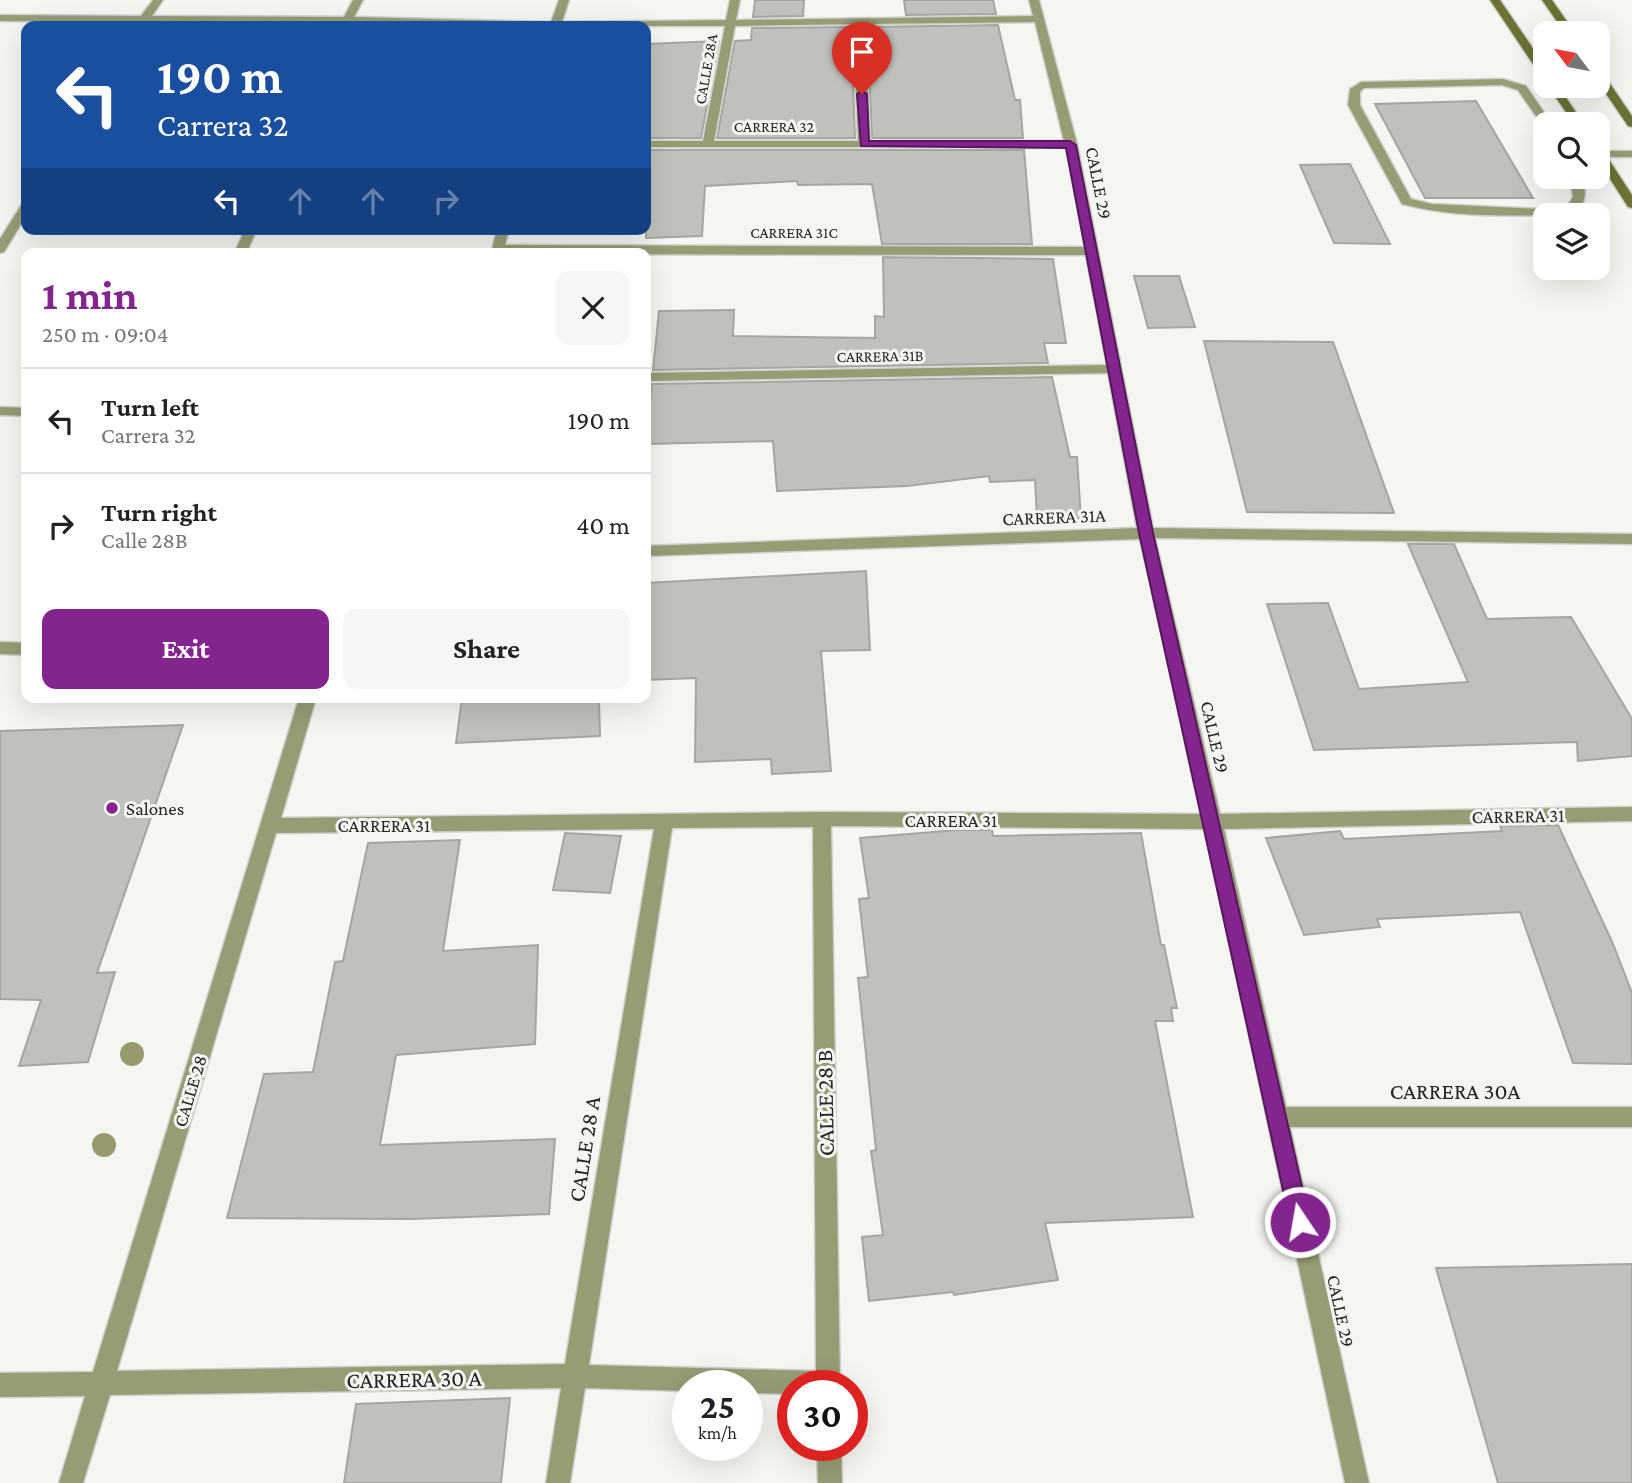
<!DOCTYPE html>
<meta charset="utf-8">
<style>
body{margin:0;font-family:"Crimson Pro",serif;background:#f6f6f6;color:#202124;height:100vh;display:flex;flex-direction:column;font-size:26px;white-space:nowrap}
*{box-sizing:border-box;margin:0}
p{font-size:23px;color:#757577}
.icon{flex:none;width:38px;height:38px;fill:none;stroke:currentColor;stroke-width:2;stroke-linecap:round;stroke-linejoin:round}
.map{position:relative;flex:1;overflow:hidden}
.side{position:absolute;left:21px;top:248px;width:630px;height:455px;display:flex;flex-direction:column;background:#fff;border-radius:14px;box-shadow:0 7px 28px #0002}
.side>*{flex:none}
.top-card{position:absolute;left:21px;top:21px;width:630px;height:214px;border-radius:14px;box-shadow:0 7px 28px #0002;background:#1a4fa0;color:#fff;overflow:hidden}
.needle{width:46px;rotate:302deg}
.buttons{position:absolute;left:1533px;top:21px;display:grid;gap:14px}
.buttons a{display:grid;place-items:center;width:77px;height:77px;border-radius:14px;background:#fff;box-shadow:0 7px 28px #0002;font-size:35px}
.speed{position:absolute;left:672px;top:1370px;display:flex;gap:14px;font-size:35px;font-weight:700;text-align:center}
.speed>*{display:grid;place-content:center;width:91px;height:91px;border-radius:50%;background:#fff;box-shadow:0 7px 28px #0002;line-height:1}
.speed small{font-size:18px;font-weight:400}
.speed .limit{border:10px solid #d22;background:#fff;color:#111}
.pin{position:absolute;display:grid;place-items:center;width:60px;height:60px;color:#fff;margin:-72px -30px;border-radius:50% 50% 50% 0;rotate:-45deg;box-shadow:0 0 7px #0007}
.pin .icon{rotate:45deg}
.me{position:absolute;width:77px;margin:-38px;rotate:348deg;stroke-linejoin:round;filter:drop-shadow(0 0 5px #0008)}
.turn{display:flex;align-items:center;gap:24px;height:147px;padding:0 21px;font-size:32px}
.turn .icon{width:91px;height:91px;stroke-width:2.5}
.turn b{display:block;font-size:49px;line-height:60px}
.lanes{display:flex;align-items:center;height:66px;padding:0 21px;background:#0003;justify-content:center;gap:35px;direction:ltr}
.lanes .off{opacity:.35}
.round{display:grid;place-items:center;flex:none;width:74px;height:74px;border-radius:14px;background:#f6f6f6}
.headline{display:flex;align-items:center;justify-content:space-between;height:119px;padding:0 21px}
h1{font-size:42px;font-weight:700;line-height:52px;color:#84248f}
.action{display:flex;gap:14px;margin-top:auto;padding:14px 21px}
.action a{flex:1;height:80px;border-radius:14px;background:#84248f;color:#fff;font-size:28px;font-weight:700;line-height:80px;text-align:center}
.action a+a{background:#f6f6f6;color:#202124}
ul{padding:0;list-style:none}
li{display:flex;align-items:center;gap:21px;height:105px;padding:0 21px;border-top:2px solid #e0e0e0}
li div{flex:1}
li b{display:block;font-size:26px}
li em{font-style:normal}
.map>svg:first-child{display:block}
.building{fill:#c0c1bd;stroke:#a5a6a2;stroke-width:2}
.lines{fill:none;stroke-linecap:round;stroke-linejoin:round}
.service-casing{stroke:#d0d0cc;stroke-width:3}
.minor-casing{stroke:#d0d0cc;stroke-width:3}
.secondary-casing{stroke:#d0d0cc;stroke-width:3}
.service{fill:#979c75;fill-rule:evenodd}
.minor{fill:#979c75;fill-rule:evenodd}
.secondary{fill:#6c7134;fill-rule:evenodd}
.tree{fill:#989a6d}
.route{fill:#84248f;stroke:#56175d;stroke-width:2}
.poi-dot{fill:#84248f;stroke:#f5f5f1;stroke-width:2.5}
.labels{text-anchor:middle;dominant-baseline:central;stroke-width:6;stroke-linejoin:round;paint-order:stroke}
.far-street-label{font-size:16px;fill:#252524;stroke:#f5f5f1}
.street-label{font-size:19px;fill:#252524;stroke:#f5f5f1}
.poi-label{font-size:19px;fill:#252524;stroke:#f5f5f1;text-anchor:start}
.near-street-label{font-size:23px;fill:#252524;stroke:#f5f5f1}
</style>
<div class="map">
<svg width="1632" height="1483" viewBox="0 0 1632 1483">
<rect width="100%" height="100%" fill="#f5f5f1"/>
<g class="building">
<path d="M755,0H804L803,16L753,17Z"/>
<path d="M904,0H993L996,14L906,15Z"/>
<path d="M998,25L1015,100H1020L1023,138H872L867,27Z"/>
<path d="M851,27L855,138H717L735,41L751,40L752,28Z"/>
<path d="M719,41L701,138H646V44Z"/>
<path d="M1476,101L1533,198H1425L1375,104Z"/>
<path d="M646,150H1024L1032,244H882L872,184L798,185L797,181L705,186L702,236L646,238Z"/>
<path d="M1350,164L1390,244L1334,243L1300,165Z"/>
<path d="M883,257L1053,259L1066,343H1044L1048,363L653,370L659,311L734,310L733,336L875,338V316L884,317Z"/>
<path d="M1134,276H1179L1195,327L1148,328Z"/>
<path d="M1204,341L1333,342L1394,513L1247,512Z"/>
<path d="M1052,377L1070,457H1077L1081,519L1037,517L1035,480L990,482L989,476L907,486L777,491L773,441L646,444L652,384Z"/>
<path d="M1408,544H1454L1487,619L1571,617L1632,719V756L1578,761L1577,742L1314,750L1267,604L1328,603L1359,689L1468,682Z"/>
<path d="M866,571L870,650L821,651L831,771L772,774L771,759L695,762L696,678L646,680V583Z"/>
<path d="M462,698H599L600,736L456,743Z"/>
<path d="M183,725L97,973L115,972L88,1062L19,1066L41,1000L0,999V731Z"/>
<path d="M1558,825L1613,944L1632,993V1064L1573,1063L1520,912L1377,919L1380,927L1304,935L1266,838L1340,831L1344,839L1502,831L1500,826Z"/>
<path d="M958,830H992L993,836L1141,833L1161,945H1164L1177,1008H1171L1173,1021H1155L1193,1217L1045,1223L1058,1280L954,1295L953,1292L869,1301L862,1237L883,1235L871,1151L876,1150L858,978L868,977L859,899L869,898L860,838Z"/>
<path d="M565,833L621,836L610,893L553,890Z"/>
<path d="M460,840L443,951L538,945L535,1044L396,1055L380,1145L555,1139L549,1214L410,1219L227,1218L264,1074L313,1072L335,962L343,961L368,843Z"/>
<path d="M1632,1264V1483H1498L1436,1268Z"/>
<path d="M510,1398L501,1483H344L356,1404Z"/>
</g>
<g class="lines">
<defs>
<path id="service" d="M1503,79L1526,86L1552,124L1543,126L1518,90L1502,85L1364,88L1360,92V105L1411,199L1432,204L1565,210L1573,197L1570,177H1582C1587,193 1586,203 1574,215C1518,215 1457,219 1402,204L1348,105L1350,89L1361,82Z"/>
<g id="minor">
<path d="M153,0H163L152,16L344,17L353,0H363L354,17L551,22L559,0H569L562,22L726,20L730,0H740L736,20L1033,16L1029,0H1039L1077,144L1153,528L1632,534V544L1155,538L1220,814L1632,807V821L1224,829L1286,1107H1632V1127H1290L1369,1483H1345L1205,829L831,826L840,1386H793V1394L747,1393V1386H688V1391L585,1388L570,1483H546L561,1388L110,1395L83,1483H59L85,1396L0,1397V1373L93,1372L299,698H316L281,818L822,812L1202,814L1140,539L646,556V546L1137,528L1108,373L646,381V373L1107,365L1086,255L491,254L497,229H509L505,245L1085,247L1066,147H646V141H703L725,26H478L351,23L349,26H339L340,23L147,22L144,26H134L137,22L0,21V15L141,16ZM1035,22L1064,141H870L864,24ZM854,24L858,141H714L735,26ZM813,827L816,1371L589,1365L672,828ZM654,829L565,1364L117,1371L276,833Z"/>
<path d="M1598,151H1632V157H1599Z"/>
<path d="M26,203V216L4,252L0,253V239L22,204Z"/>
<path d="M245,229H257L246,254H234Z"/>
<path d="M0,407L26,408V416L0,415Z"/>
<path d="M0,642L26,643V655L0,654Z"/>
<path d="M817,1446H841L842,1483H818Z"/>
</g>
<g id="secondary">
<path d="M1490,0H1500L1545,66V77L1541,76Z"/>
<path d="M1542,0H1552L1575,33H1565Z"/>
<path d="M1598,71L1602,72L1632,116V127L1628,126L1598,82Z"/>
<path d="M1548,86H1558L1584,124H1574Z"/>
<path d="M1598,148L1602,149L1632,195V208L1628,207L1598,160Z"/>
</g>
</defs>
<use href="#service" class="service-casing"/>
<use href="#minor" class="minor-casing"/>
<use href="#secondary" class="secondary-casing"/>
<use href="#service" class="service"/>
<use href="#minor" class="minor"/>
<use href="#secondary" class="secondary"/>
</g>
<g class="tree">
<circle cx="132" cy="1054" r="12"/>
<circle cx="104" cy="1145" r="12"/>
</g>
<path class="route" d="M862,91L867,94L869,141H1070L1076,145L1153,533L1310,1222L1307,1229L1300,1232L1293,1229L1290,1222L1139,533L1066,148L861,146L857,94Z"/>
<circle class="poi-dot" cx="112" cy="808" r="7"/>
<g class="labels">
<g class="far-street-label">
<text transform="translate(706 69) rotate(-80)">CALLE 28A</text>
<text x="774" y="126">CARRERA 32</text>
<text x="794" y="232">CARRERA 31C</text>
<text transform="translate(880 356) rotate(-1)">CARRERA 31B</text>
</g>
<g class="street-label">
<text transform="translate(1099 183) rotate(79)">CALLE 29</text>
<text transform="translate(1054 517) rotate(-2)">CARRERA 31A</text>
<text transform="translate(1215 737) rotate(77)">CALLE 29</text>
<text transform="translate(1518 816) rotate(-1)">CARRERA 31</text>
<text x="951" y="820">CARRERA 31</text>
<text x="384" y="825">CARRERA 31</text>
<text transform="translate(190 1091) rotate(-73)">CALLE 28</text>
<text transform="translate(1341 1311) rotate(78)">CALLE 29</text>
</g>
<g class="poi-label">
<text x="126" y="808">Salones</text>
</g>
<g class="near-street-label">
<text x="1455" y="1091">CARRERA 30A</text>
<text transform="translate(825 1103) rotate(-91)">CALLE 28 B</text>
<text transform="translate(584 1149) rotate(-81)">CALLE 28 A</text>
<text transform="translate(414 1379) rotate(-1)">CARRERA 30 A</text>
</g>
</g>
</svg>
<div class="buttons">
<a><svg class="needle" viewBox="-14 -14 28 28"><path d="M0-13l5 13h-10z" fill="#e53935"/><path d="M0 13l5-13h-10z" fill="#757577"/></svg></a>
<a><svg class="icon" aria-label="search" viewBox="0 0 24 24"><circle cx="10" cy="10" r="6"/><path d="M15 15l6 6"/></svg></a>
<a><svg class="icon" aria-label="layers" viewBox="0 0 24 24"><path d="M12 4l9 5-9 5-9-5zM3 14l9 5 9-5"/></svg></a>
</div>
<div class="speed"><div>25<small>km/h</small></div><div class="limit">30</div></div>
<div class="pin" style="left:862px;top:94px;background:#d93025"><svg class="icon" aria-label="arrive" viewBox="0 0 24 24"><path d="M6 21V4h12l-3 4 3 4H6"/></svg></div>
<svg class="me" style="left:1300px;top:1222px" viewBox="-20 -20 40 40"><circle r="17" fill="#84248f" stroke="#fff" stroke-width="3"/><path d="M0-11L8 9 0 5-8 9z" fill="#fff"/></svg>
<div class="top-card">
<div class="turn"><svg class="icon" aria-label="left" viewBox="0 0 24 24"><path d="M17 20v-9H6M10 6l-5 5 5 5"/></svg><div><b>190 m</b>Carrera 32</div></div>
<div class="lanes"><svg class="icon" aria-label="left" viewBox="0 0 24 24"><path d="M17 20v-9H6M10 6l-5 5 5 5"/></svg><svg class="icon off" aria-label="ahead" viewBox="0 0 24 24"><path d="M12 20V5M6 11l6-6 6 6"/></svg><svg class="icon off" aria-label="ahead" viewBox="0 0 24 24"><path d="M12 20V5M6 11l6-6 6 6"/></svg><svg class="icon off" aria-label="right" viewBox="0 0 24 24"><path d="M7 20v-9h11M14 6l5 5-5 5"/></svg></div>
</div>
<section class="side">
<div class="headline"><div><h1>1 min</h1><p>250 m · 09:04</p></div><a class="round"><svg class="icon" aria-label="close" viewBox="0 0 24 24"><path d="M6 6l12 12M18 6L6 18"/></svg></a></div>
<ul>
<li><svg class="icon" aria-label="left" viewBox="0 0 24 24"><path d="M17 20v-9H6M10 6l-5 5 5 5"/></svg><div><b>Turn left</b><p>Carrera 32</p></div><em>190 m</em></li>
<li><svg class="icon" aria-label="right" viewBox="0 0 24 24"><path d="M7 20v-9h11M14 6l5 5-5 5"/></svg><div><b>Turn right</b><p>Calle 28B</p></div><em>40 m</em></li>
</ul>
<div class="action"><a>Exit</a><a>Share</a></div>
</section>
</div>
